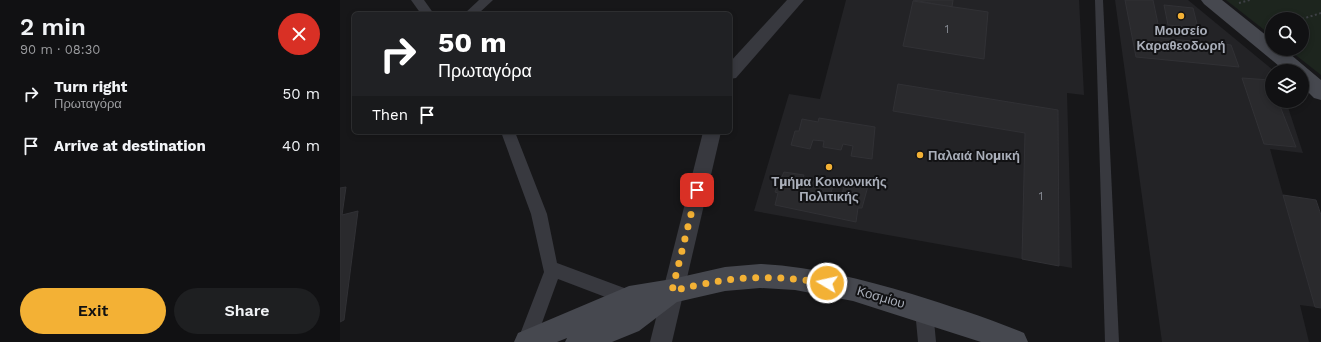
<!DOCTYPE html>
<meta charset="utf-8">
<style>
body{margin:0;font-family:"Work Sans",sans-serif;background:#1e1f21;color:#f1f3f6;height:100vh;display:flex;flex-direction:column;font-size:15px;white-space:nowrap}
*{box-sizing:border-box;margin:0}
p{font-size:13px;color:#9c9da0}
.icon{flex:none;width:22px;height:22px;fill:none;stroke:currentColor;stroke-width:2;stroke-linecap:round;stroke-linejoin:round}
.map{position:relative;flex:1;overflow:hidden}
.drawer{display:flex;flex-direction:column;background:#111113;width:340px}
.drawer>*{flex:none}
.guide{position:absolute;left:12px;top:12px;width:380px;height:122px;border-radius:6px;box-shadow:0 2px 6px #0003,0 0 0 1px #303133;background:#202124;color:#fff;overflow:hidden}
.tools{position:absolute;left:925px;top:12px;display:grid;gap:8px}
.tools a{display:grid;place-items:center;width:44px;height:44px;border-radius:50%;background:#111113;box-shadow:0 2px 6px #0003,0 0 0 1px #303133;font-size:20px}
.pin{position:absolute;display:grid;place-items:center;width:34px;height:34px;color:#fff;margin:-17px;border-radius:8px;box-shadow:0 2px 6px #0006}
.me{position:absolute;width:44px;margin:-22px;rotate:279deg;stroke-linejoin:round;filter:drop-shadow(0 0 3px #0008)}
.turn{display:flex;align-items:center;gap:14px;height:84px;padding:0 20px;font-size:18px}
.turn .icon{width:52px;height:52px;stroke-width:2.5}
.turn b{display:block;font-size:28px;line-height:34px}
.then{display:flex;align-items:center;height:38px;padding:0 20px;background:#0003;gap:8px;font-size:15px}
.round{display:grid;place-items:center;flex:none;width:42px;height:42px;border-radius:21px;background:#1e1f21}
.headline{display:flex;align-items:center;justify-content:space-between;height:68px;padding:0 20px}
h1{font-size:24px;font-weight:600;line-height:30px}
.action{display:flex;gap:8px;margin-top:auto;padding:8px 20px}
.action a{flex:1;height:46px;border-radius:24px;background:#f3b135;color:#111;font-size:16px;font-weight:600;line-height:46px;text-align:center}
.action a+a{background:#1e1f21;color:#f1f3f6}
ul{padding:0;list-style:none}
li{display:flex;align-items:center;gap:12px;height:52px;padding:0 20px}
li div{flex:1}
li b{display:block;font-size:15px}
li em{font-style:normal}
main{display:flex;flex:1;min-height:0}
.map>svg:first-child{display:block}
.built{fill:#232326}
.green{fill:#1d251e}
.building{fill:#2a2a2d;stroke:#313135}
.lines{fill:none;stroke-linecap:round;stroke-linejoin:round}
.path{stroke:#3e4046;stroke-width:2;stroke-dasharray:2 2.5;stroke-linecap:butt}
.pedestrian{fill:#38393f;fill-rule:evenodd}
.minor{fill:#38393f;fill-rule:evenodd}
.tertiary{fill:#38393f;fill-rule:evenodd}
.secondary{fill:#46484f;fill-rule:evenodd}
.route{stroke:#f3b135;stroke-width:7;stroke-dasharray:0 12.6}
.poi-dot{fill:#f3b135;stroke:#121214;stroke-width:1.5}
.labels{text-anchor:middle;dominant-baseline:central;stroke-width:4;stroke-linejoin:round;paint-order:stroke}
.number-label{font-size:11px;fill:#888c95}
.poi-label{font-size:13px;font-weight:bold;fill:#a9aeb9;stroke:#121214}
.street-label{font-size:13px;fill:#a9aeb9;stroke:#121214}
</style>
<main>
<section class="drawer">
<div class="headline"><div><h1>2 min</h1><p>90 m · 08:30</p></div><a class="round" style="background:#d93025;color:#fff"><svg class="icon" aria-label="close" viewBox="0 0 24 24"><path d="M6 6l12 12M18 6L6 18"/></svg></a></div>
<ul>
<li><svg class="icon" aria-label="right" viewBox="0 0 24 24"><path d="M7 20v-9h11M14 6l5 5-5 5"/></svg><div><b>Turn right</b><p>Πρωταγόρα</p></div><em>50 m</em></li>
<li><svg class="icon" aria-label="arrive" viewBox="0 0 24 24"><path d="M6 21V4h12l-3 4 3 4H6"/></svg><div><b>Arrive at destination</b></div><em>40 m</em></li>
</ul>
<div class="action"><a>Exit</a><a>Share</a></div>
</section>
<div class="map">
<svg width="981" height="342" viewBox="0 0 981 342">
<rect width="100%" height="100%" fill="#171719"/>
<g class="built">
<path d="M506,0H739L744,95L727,93L732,268L414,211L449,94L480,99Z"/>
<path d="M775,0H848L934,71H932V101H946L963,153L930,149L975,307L960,305L969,342H822Z"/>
</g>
<path class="green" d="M886,0H981V75L948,49H962V19H932V36Z"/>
<g class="building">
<path d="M573,0H613L612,7Z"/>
<path d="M785,0H813L821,38L891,45L899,67L796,57Z"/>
<path d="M573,1L648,12L644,59L563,46Z"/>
<path d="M824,5L853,8L858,28L828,25Z"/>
<path d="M902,78L930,80L932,101H938L956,147L924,144Z"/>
<path d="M558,84L718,110L719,266L682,259L685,133L553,111Z"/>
<path d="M479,118L535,127L532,159L511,156L513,146L503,144L501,150L483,147L484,141L473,140L470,149L451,145L455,131H459L462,119L478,122Z"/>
<path d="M444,172L464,175L460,186L471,188L474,180L494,184L491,192L502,194L505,182L528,186L522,208H518L516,222L435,205L438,193L435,192Z"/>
<path d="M6,187L2,215L18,211L4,320L0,322V188Z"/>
<path d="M943,195L976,200L981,215V308L975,307Z"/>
</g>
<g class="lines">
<g class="path">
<path d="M899,3L910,0"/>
<path d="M962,19L981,13"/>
</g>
<path class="pedestrian" d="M755,0H763L779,342H765Z"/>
<g class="minor">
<path d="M71,0H84L94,14H81Z"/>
<path d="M139,0H153L138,14H124Z"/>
<path d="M161,132H175L207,214L217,263L295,292L298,298L295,304L289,306L218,279L195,342H177L204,272L191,214Z"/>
<path d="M584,301L590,304L593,310L596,342H578L575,310L578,304Z"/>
</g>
<g class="tertiary">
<path d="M447,0H464L396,78L390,79V62Z"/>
<path d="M363,132H381L332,342H310Z"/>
</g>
<g class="secondary">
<path d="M861,0H882L932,40V49H944L981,80V100L974,98L962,86V71H945L864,4Z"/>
<path d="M420,264C474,267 521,279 572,294C610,306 648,318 684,333L688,342H641L513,301L455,290L420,288L385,291L337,302L299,331L272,342H225L227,338L217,342H174L178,333L289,286L332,279L385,267Z"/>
</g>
</g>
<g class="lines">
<path class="route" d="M357,190L332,291C391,276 427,274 487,283"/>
</g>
<g class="poi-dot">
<circle cx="841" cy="16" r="4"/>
<circle cx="580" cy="155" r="4"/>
<circle cx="489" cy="167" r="4"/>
</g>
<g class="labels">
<g class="number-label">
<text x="607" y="29">1</text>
<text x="701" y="196">1</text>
</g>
<g class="poi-label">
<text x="841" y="30">Μουσείο<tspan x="841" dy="15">Καραθεοδωρή</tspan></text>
<text x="588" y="155" text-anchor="start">Παλαιά Νομική</text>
<text x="489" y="181">Τμήμα Κοινωνικής<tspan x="489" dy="15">Πολιτικής</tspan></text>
</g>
<g class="street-label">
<text transform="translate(541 297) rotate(16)">Κοσμίου</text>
</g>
</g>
</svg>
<div class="tools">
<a><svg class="icon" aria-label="search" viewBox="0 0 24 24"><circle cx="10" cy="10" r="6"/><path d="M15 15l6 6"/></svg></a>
<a><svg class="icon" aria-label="layers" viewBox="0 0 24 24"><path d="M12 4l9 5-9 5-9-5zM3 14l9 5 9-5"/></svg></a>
</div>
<div class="pin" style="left:357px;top:190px;background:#d93025"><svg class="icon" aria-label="arrive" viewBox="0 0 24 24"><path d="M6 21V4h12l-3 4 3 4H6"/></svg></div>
<svg class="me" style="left:487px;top:283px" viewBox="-20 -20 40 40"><circle r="17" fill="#f3b135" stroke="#fff" stroke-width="3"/><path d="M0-11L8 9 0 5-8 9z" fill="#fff"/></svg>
<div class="guide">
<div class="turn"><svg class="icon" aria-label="right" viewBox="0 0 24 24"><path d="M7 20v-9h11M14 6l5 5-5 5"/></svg><div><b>50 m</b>Πρωταγόρα</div></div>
<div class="then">Then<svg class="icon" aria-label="arrive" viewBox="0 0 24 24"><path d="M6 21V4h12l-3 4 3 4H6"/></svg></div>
</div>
</div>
</main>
